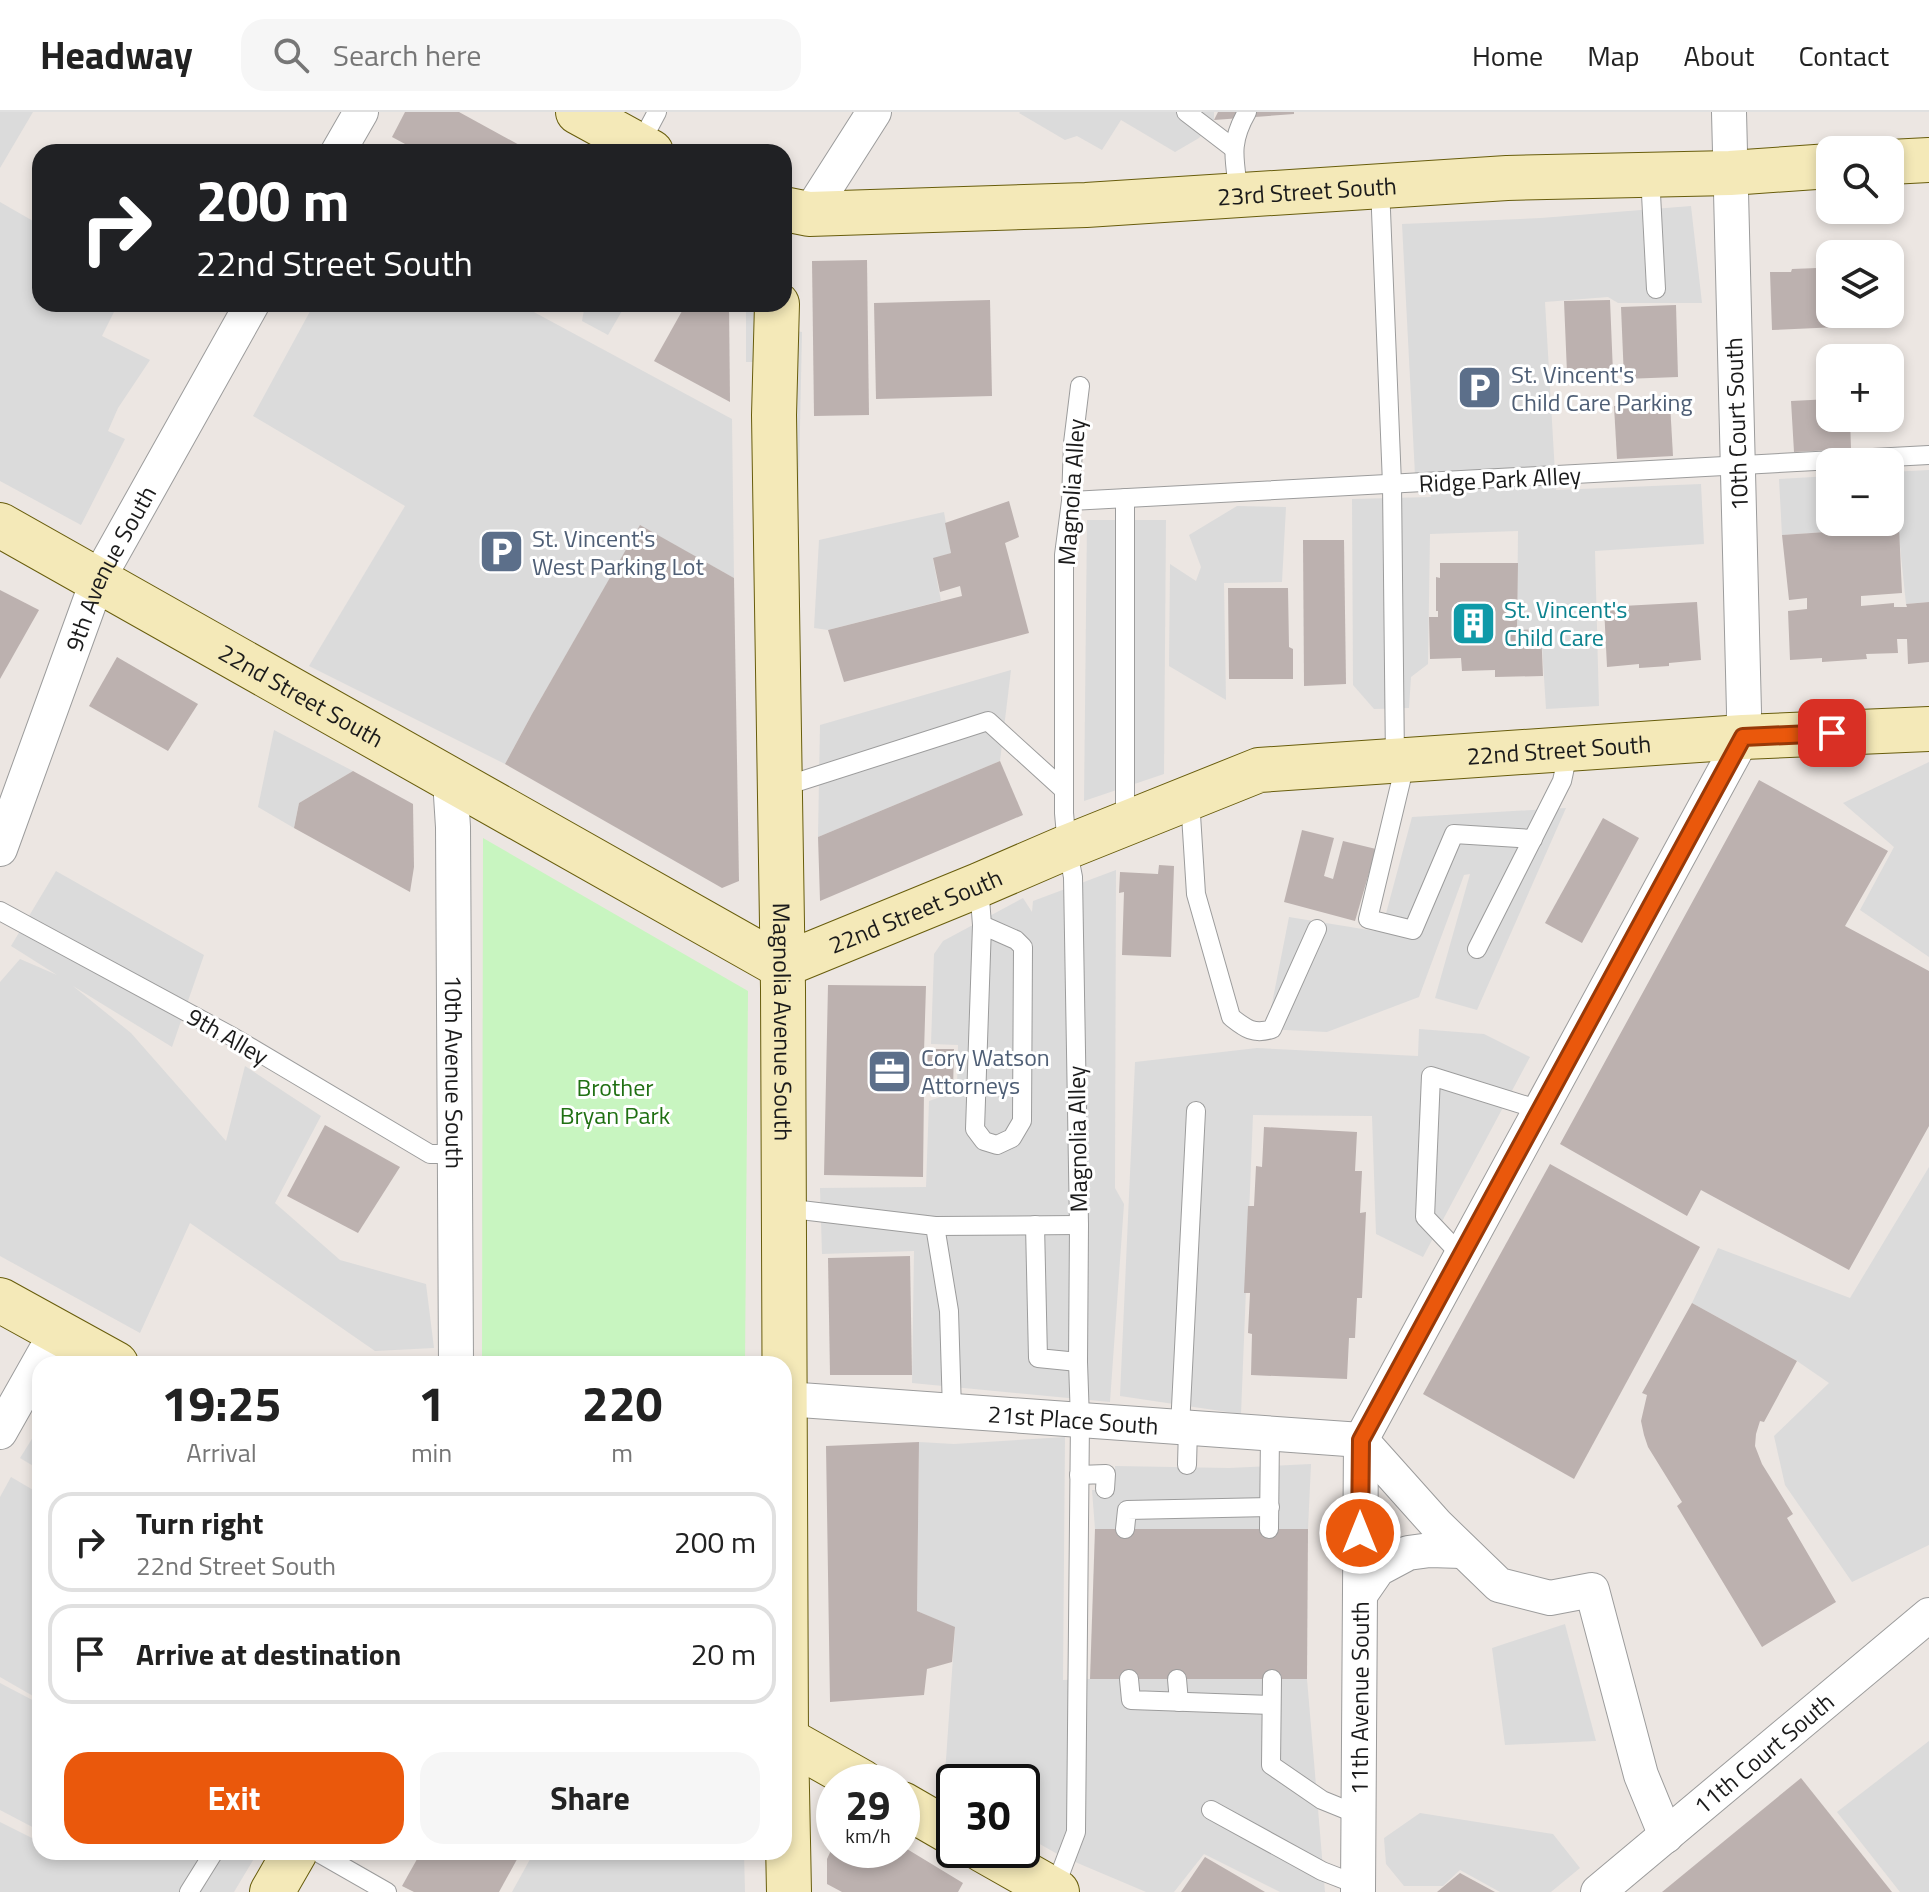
<!DOCTYPE html>
<meta charset="utf-8">
<style>
body{margin:0;font-family:"Titillium Web",sans-serif;background:#f6f6f6;color:#222;height:100vh;display:flex;flex-direction:column;font-size:30px;white-space:nowrap}
*{box-sizing:border-box;margin:0}
p{font-size:26px;color:#767676}
.icon{flex:none;width:44px;height:44px;fill:none;stroke:currentColor;stroke-width:2;stroke-linecap:round;stroke-linejoin:round}
.map{position:relative;flex:1;overflow:hidden}
.panel{position:absolute;left:32px;top:1244px;width:760px;height:504px;display:flex;flex-direction:column;background:#fff;border-radius:24px;box-shadow:0 4px 12px #0003}
.panel>*{flex:none}
.hud{position:absolute;left:32px;top:32px;width:760px;height:168px;border-radius:24px;box-shadow:0 4px 12px #0003;background:#202124;color:#fff;overflow:hidden}
.controls{position:absolute;left:1816px;top:24px;display:grid;gap:16px}
.controls a{display:grid;place-items:center;width:88px;height:88px;border-radius:16px;background:#fff;box-shadow:0 4px 12px #0003;font-size:40px}
.speed{position:absolute;left:816px;top:1652px;display:flex;gap:16px;font-size:40px;font-weight:700;text-align:center}
.speed>*{display:grid;place-content:center;width:104px;height:104px;border-radius:50%;background:#fff;box-shadow:0 4px 12px #0003;line-height:1}
.speed small{font-size:20px;font-weight:400}
.speed .limit{border:4px solid #111;border-radius:12px;background:#fff;color:#111}
.pin{position:absolute;display:grid;place-items:center;width:68px;height:68px;color:#fff;margin:-34px;border-radius:16px;box-shadow:0 4px 12px #0006}
.me{position:absolute;width:88px;margin:-44px;rotate:0deg;stroke-linejoin:round;filter:drop-shadow(0 0 6px #0008)}
.turn{display:flex;align-items:center;gap:28px;height:168px;padding:0 32px;font-size:36px}
.turn .icon{width:104px;height:104px;stroke-width:2.5}
.turn b{display:block;font-size:56px;line-height:68px}
.eta{display:flex;justify-content:space-evenly;align-items:center;height:136px;text-align:center}
.eta b{font-size:48px;font-weight:700;line-height:56px}
.cta{display:flex;gap:16px;margin-top:auto;padding:16px 32px}
.cta a{flex:1;height:92px;border-radius:24px;background:#ea580c;color:#fff;font-size:32px;font-weight:700;line-height:92px;text-align:center}
.cta a+a{background:#f6f6f6;color:#222}
ul{padding:0;list-style:none}
li{display:flex;align-items:center;gap:24px;height:100px;margin:0 16px 12px;padding:0 16px;border:4px solid #e0e0e0;border-radius:24px}
li div{flex:1}
li b{display:block;font-size:30px}
li em{font-style:normal}
header{display:flex;align-items:center;gap:48px;box-sizing:border-box;height:112px;padding:0 40px;background:#fff;border-bottom:2px solid #e0e0e0}
header strong{font-size:38px}
nav{display:flex;gap:44px;margin-inline-start:auto;font-size:28px}
.search{width:560px;height:72px;background:#f6f6f6;display:flex;align-items:center;gap:20px;box-sizing:border-box;padding:0 28px;border-radius:24px;color:#767676;font-size:30px}
.map>svg:first-child{display:block}
.park{fill:#c8f5c0}
.parking{fill:#dbdbdb}
.building{fill:#bcb1af}
.lines{fill:none;stroke-linecap:round;stroke-linejoin:round}
.lane-casing{stroke:#9c9c9c;stroke-width:20}
.street-casing{stroke:#9c9c9c;stroke-width:36}
.secondary-casing{stroke:#685d0c;stroke-width:46}
.lane{stroke:#fff;stroke-width:18}
.street{stroke:#fff;stroke-width:34}
.secondary{stroke:#f4e9b8;stroke-width:44}
.route-casing{stroke:#983908;stroke-width:20}
.route{stroke:#ea580c;stroke-width:14}
.labels{text-anchor:middle;dominant-baseline:central;stroke-width:6;stroke-linejoin:round;paint-order:stroke}
.street-label{font-size:24px;fill:#1b1b1b;stroke:#fff}
.service-label{font-size:24px;fill:#4e5e75;stroke:#fff;text-anchor:start}
.culture-label{font-size:24px;fill:#0d838f;stroke:#fff;text-anchor:start}
.park-label{font-size:24px;fill:#207013;stroke:#fff}
</style>
<header>
<strong>Headway</strong>
<div class="search"><svg class="icon" aria-label="search" viewBox="0 0 24 24"><circle cx="10" cy="10" r="6"/><path d="M15 15l6 6"/></svg>Search here</div>
<nav><a>Home</a><a>Map</a><a>About</a><a>Contact</a></nav>
</header>
<div class="map">
<svg width="1929" height="1780" viewBox="0 0 1929 1780">
<rect width="100%" height="100%" fill="#ece6e2"/>
<path class="park" d="M483,726L748,879L745,1252H482Z"/>
<g class="parking">
<path d="M0,0H33L0,56Z"/>
<path d="M1020,0H1214V8L1199,26L1175,40L1121,8L1102,38L1077,24L1065,28L1019,1Z"/>
<path d="M0,90L40,113V192H118L102,224L150,248L118,296L108,319L125,327L81,413L0,369Z"/>
<path d="M1691,94L1702,191H1618L1608,185L1545,190L1556,378L1701,372L1704,432L1595,439L1599,594L1546,597L1541,518H1517L1518,419L1430,422L1428,552L1411,565L1409,596L1374,597L1353,573L1352,387L1431,385L1430,363H1415L1402,112L1541,106Z"/>
<path d="M314,192H519L732,307L734,466L640,414L532,602L505,652L309,554L405,394L253,304Z"/>
<path d="M585,192H626L608,223L582,209Z"/>
<path d="M746,192H756L758,250H746Z"/>
<path d="M790,218L802,220L798,410H787Z"/>
<path d="M1929,358V490L1906,492L1898,415L1782,423L1779,367L1830,364V410H1890V360Z"/>
<path d="M1237,394L1286,395L1282,470L1224,471L1226,588L1169,554L1170,452L1196,469L1201,455L1189,423Z"/>
<path d="M944,400L951,441L933,447L941,489L828,518L814,516L819,428Z"/>
<path d="M1087,408H1166L1164,662L1084,689Z"/>
<path d="M1011,558L1000,649L818,725L820,613Z"/>
<path d="M274,618L353,659L299,691L294,716L258,695Z"/>
<path d="M1929,650V845L1860,798L1894,735L1843,691Z"/>
<path d="M1566,696L1477,898L1435,886L1470,762L1464,763L1419,885L1327,920L1267,917L1289,805L1381,820L1412,705Z"/>
<path d="M1116,758L1115,1076L1124,1092L1110,1290L912,1271L914,1139L822,1142L820,1076L926,1075L929,989L957,979L958,933L931,932L934,842L943,829L1023,786L1032,800L1033,789Z"/>
<path d="M56,759L204,843L172,935L73,874L131,921L226,1029L245,954L321,1004L275,1091L340,1148L426,1172L434,1236L375,1239L190,1111L140,1221L0,1144V870L20,847L57,863L11,834Z"/>
<path d="M1419,917L1484,922L1530,945L1423,1145L1376,1122L1372,1004L1253,1003L1241,1302L1120,1284L1135,950L1257,936L1418,944Z"/>
<path d="M1929,1055V1433L1852,1470L1785,1373L1774,1324L1829,1271L1797,1249L1692,1191L1718,1136L1850,1186Z"/>
<path d="M40,1314V1358L20,1346Z"/>
<path d="M1065,1325L1063,1568L1090,1567H1307L1325,1780H1280L1204,1742L1174,1780H1146L1061,1744L1022,1722V1670H954V1682L944,1677L955,1516L917,1499L919,1330L954,1332Z"/>
<path d="M1311,1352L1308,1417H1095L1092,1378H1115V1354L1229,1356Z"/>
<path d="M11,1365L40,1382V1588L0,1565V1385Z"/>
<path d="M1565,1512L1596,1629L1505,1633L1492,1536Z"/>
<path d="M0,1571L40,1592V1719L0,1698Z"/>
<path d="M1929,1629V1780H1900L1837,1700Z"/>
<path d="M1420,1701L1553,1722L1580,1756L1551,1780H1500L1460,1758L1443,1774H1404L1386,1752L1384,1726Z"/>
<path d="M0,1710L40,1730V1740H258L234,1780H0Z"/>
<path d="M534,1740H744L745,1780H512Z"/>
</g>
<g class="building">
<path d="M405,0H459L532,40H420L392,25Z"/>
<path d="M1218,0H1294V2L1214,8Z"/>
<path d="M867,148L869,303L814,304L812,149Z"/>
<path d="M1817,156V160L1830,159V202H1837L1838,215L1772,218L1770,160H1791L1792,157Z"/>
<path d="M990,188L992,284L876,287L874,191Z"/>
<path d="M1610,188L1613,261L1585,264V260L1567,261L1564,189Z"/>
<path d="M686,192H729L730,290L654,249Z"/>
<path d="M1676,193L1678,265L1624,267L1621,195Z"/>
<path d="M1830,287V306H1850L1851,337L1794,340L1791,289Z"/>
<path d="M1670,291L1673,344L1617,347L1614,294Z"/>
<path d="M1009,389L1019,425L1005,431L1029,521L844,570L828,518L962,484L960,474L940,480L933,446L951,441L945,411Z"/>
<path d="M640,413L734,466L739,769L722,776L505,652L532,602Z"/>
<path d="M1899,415L1902,481L1861,484V494L1894,491V495H1907L1906,492L1929,490V550L1908,552L1907,527H1897L1898,541L1866,542L1867,547L1822,550V546L1790,548L1788,499L1807,497V486L1789,488L1782,423Z"/>
<path d="M1303,428H1344L1346,572L1304,574Z"/>
<path d="M1440,451H1518L1517,518L1541,517L1543,564L1495,565V558L1462,559L1461,546L1430,547L1429,505H1438V499H1436V465L1440,466Z"/>
<path d="M1228,476H1288L1289,535L1293,537V567H1229Z"/>
<path d="M0,478L39,498L0,567Z"/>
<path d="M1697,490L1701,548L1669,551V554L1639,556V552L1607,555L1604,495Z"/>
<path d="M117,545L198,592L168,639L89,594Z"/>
<path d="M1000,649L1023,703L820,789L818,725Z"/>
<path d="M353,659L413,692L414,755L410,780L294,716L299,691Z"/>
<path d="M1759,668L1888,739L1845,814L1929,859V1014L1849,1158L1701,1078L1687,1104L1560,1032Z"/>
<path d="M1603,706L1639,726L1582,831L1545,811Z"/>
<path d="M1302,718L1334,726L1324,764L1333,767L1343,729L1376,737L1355,809L1284,790Z"/>
<path d="M1159,753L1174,754L1171,845L1122,843L1124,780L1119,781L1120,760L1158,762Z"/>
<path d="M828,873L926,874L924,940L930,941V937H954L953,979L924,978L923,1065L824,1063Z"/>
<path d="M325,1013L400,1055L358,1121L287,1084Z"/>
<path d="M1264,1015L1357,1020L1355,1059H1362L1360,1101L1366,1100L1362,1186H1357L1355,1226H1349L1347,1267L1251,1263L1252,1222L1248,1221L1250,1181H1244L1248,1094H1254L1256,1054L1262,1055Z"/>
<path d="M1550,1052L1700,1135L1574,1367L1423,1282Z"/>
<path d="M910,1144L912,1263H830L828,1146Z"/>
<path d="M1692,1191L1797,1249L1764,1310L1760,1309L1756,1322L1755,1334L1762,1352L1793,1402L1787,1406L1836,1490L1762,1535L1677,1394L1682,1390L1648,1335L1644,1323L1641,1309L1647,1283L1642,1281Z"/>
<path d="M919,1330L917,1499L955,1515L952,1550L927,1557L924,1583L830,1590L826,1334Z"/>
<path d="M1095,1417H1308L1307,1567H1090Z"/>
<path d="M1801,1666L1892,1780H1662Z"/>
<path d="M834,1732V1738H902V1734L963,1771L958,1780H842L827,1772V1747Z"/>
<path d="M421,1740H521L499,1780H414L402,1774Z"/>
<path d="M1205,1745L1265,1780H1181Z"/>
<path d="M1460,1761L1495,1780H1437Z"/>
</g>
<g class="lines">
<defs>
<g id="lane">
<path d="M1186,0L1233,36"/>
<path d="M639,34L657,0"/>
<path d="M1650,63L1656,177"/>
<path d="M1380,74L1392,372L1395,649"/>
<path d="M1239,83C1235,48 1228,33 1247,0"/>
<path d="M1125,386V711"/>
<path d="M1071,389L1929,343"/>
<path d="M1406,648L1368,807L1413,818L1454,722L1533,727"/>
<path d="M779,676L988,609L1064,678"/>
<path d="M1190,687L1196,782L1231,905C1245,916 1253,923 1272,917L1317,817"/>
<path d="M979,773L982,813L975,1017L984,1029L997,1033L1012,1026L1022,1009L1023,835L1016,828L982,813"/>
<path d="M0,799L233,925L430,1042H456"/>
<path d="M1477,837L1562,669L1569,637"/>
<path d="M784,1096L935,1114L949,1199L952,1299"/>
<path d="M1035,1113L1038,1246L1078,1250"/>
<path d="M935,1114L1079,1113"/>
<path d="M1461,1143L1425,1105L1431,964L1540,998"/>
<path d="M1180,1315L1196,999"/>
<path d="M1187,1353L1188,1316"/>
<path d="M1079,1363L1106,1362L1105,1377"/>
<path d="M1125,1417L1127,1398L1270,1395"/>
<path d="M1269,1417L1270,1322"/>
<path d="M1129,1567L1131,1588L1271,1593"/>
<path d="M1177,1567L1179,1590"/>
<path d="M1272,1567L1271,1653L1322,1688L1359,1703"/>
<path d="M1211,1698L1322,1759L1358,1773"/>
<path d="M317,1740L387,1780"/>
<path d="M1054,1778L1076,1720L1080,1308L1078,1250L1079,1113L1073,765L1067,735L1064,701V443L1071,389L1073,331L1080,274"/>
<path d="M189,1780L214,1740"/>
</g>
<g id="street">
<path d="M338,40L361,0"/>
<path d="M809,102L874,0"/>
<path id="s1" d="M450,668L453,715L456,1252"/>
<path id="s2" d="M0,737L98,467L252,192"/>
<path id="s3" d="M786,1287L1361,1328"/>
<path d="M0,1320L57,1219"/>
<path d="M1361,1328L1437,1413L1499,1473L1550,1486L1592,1478L1641,1663L1666,1724"/>
<path d="M1360,1483L1378,1457L1408,1441L1430,1438L1462,1439"/>
<path id="s4" d="M1358,1780L1361,1328L1743,625L1744,600L1729,0"/>
<path id="s5" d="M1598,1780L1929,1503"/>
</g>
<g id="secondary">
<path d="M578,0L651,40"/>
<path d="M1890,50L1929,48"/>
<path id="s6" d="M784,97L809,102L1086,93L1507,66L1730,61L1830,54"/>
<path id="s7" d="M777,192L774,303L783,876L786,1627L789,1780"/>
<path id="s8" d="M0,413L781,854L979,773L1067,735L1259,658L1743,625L1929,617"/>
<path d="M0,1188L116,1252"/>
<path d="M784,1626L862,1670"/>
<path d="M902,1692L954,1722"/>
<path d="M983,1738L1057,1780"/>
<path d="M272,1780L295,1740"/>
</g>
</defs>
<use href="#lane" class="lane-casing"/>
<use href="#street" class="street-casing"/>
<use href="#secondary" class="secondary-casing"/>
<use href="#lane" class="lane"/>
<use href="#street" class="street"/>
<use href="#secondary" class="secondary"/>
</g>
<g class="lines">
<defs>
<path id="route" d="M1360,1421L1361,1328L1743,625L1832,621"/>
</defs>
<use href="#route" class="route-casing"/>
<use href="#route" class="route"/>
</g>
<defs>
<symbol id="parking-square" viewBox="-11 -11 22 22"><rect x="-9" y="-9" width="18" height="18" rx="4" fill="#5c6f8a" stroke="#fff"/><path d="M-3.5-5.5H1a3.5 3.5 0 0 1 0 7H-1V5.5H-3.5ZM-1-3.4V-.6H.8a1.4 1.4 0 0 0 0-2.8Z" fill="#fff"/></symbol>
<symbol id="building-square" viewBox="-11 -11 22 22"><rect x="-9" y="-9" width="18" height="18" rx="4" fill="#0f9aa8" stroke="#fff"/><path d="M-4-6H4V6H1V3H-1V6H-4ZM-2.5-4.3h1.7v1.8h-1.7ZM.8-4.3h1.7v1.8H.8ZM-2.5-1h1.7V.8h-1.7ZM.8-1h1.7V.8H.8Z" fill="#fff"/></symbol>
<symbol id="office-square" viewBox="-11 -11 22 22"><rect x="-9" y="-9" width="18" height="18" rx="4" fill="#5c6f8a" stroke="#fff"/><path d="M-6-3h4V-5.5h4V-3h4V5H-6ZM-1-4.5V-3h2v-1.5ZM-6 0V1H6V0Z" fill="#fff"/></symbol>
</defs>
<g fill-rule="evenodd">
<use href="#parking-square" x="1454" y="250" width="51" height="51"/>
<use href="#parking-square" x="476" y="414" width="51" height="51"/>
<use href="#building-square" x="1448" y="486" width="51" height="51"/>
<use href="#office-square" x="864" y="934" width="51" height="51"/>
</g>
<g class="labels">
<g class="street-label">
<text stroke="none"><textPath href="#s6" startOffset="524">23rd Street South</textPath></text>
<text transform="translate(1736 312) rotate(-92)">10th Court South</text>
<text transform="translate(1500 367) rotate(-3)">Ridge Park Alley</text>
<text transform="translate(1071 380) rotate(-86)">Magnolia Alley</text>
<text stroke="none"><textPath href="#s2" startOffset="302">9th Avenue South</textPath></text>
<text stroke="none"><textPath href="#s8" startOffset="346">22nd Street South</textPath></text>
<text stroke="none"><textPath href="#s8" startOffset="1714">22nd Street South</textPath></text>
<text stroke="none"><textPath href="#s8" startOffset="1042">22nd Street South</textPath></text>
<text stroke="none"><textPath href="#s7" startOffset="718">Magnolia Avenue South</textPath></text>
<text transform="translate(228 924) rotate(30)">9th Alley</text>
<text stroke="none"><textPath href="#s1" startOffset="292">10th Avenue South</textPath></text>
<text transform="translate(1077 1027) rotate(-91)">Magnolia Alley</text>
<text stroke="none"><textPath href="#s3" startOffset="288">21st Place South</textPath></text>
<text stroke="none"><textPath href="#s4" startOffset="194">11th Avenue South</textPath></text>
<text stroke="none"><textPath href="#s5" startOffset="216">11th Court South</textPath></text>
</g>
<g class="service-label">
<text x="1511" y="262">St. Vincent's<tspan x="1511" dy="28">Child Care Parking</tspan></text>
<text x="532" y="426">St. Vincent's<tspan x="532" dy="28">West Parking Lot</tspan></text>
<text x="921" y="945">Cory Watson<tspan x="921" dy="28">Attorneys</tspan></text>
</g>
<g class="culture-label">
<text x="1504" y="497">St. Vincent's<tspan x="1504" dy="28">Child Care</tspan></text>
</g>
<g class="park-label">
<text x="615" y="975">Brother<tspan x="615" dy="28">Bryan Park</tspan></text>
</g>
</g>
</svg>
<div class="controls">
<a><svg class="icon" aria-label="search" viewBox="0 0 24 24"><circle cx="10" cy="10" r="6"/><path d="M15 15l6 6"/></svg></a>
<a><svg class="icon" aria-label="layers" viewBox="0 0 24 24"><path d="M12 4l9 5-9 5-9-5zM3 14l9 5 9-5"/></svg></a>
<a>+</a>
<a>−</a>
</div>
<div class="speed"><div>29<small>km/h</small></div><div class="limit">30</div></div>
<div class="pin" style="left:1832px;top:621px;background:#d93025"><svg class="icon" aria-label="arrive" viewBox="0 0 24 24"><path d="M6 21V4h12l-3 4 3 4H6"/></svg></div>
<svg class="me" style="left:1360px;top:1421px" viewBox="-20 -20 40 40"><circle r="17" fill="#ea580c" stroke="#fff" stroke-width="3"/><path d="M0-11L8 9 0 5-8 9z" fill="#fff"/></svg>
<div class="hud">
<div class="turn"><svg class="icon" aria-label="right" viewBox="0 0 24 24"><path d="M7 20v-9h11M14 6l5 5-5 5"/></svg><div><b>200 m</b>22nd Street South</div></div>
</div>
<section class="panel">
<div class="eta">
<div><b>19:25</b><p>Arrival</p></div>
<div><b>1</b><p>min</p></div>
<div><b>220</b><p>m</p></div>
</div>
<ul>
<li><svg class="icon" aria-label="right" viewBox="0 0 24 24"><path d="M7 20v-9h11M14 6l5 5-5 5"/></svg><div><b>Turn right</b><p>22nd Street South</p></div><em>200 m</em></li>
<li><svg class="icon" aria-label="arrive" viewBox="0 0 24 24"><path d="M6 21V4h12l-3 4 3 4H6"/></svg><div><b>Arrive at destination</b></div><em>20 m</em></li>
</ul>
<div class="cta"><a>Exit</a><a>Share</a></div>
</section>
</div>
